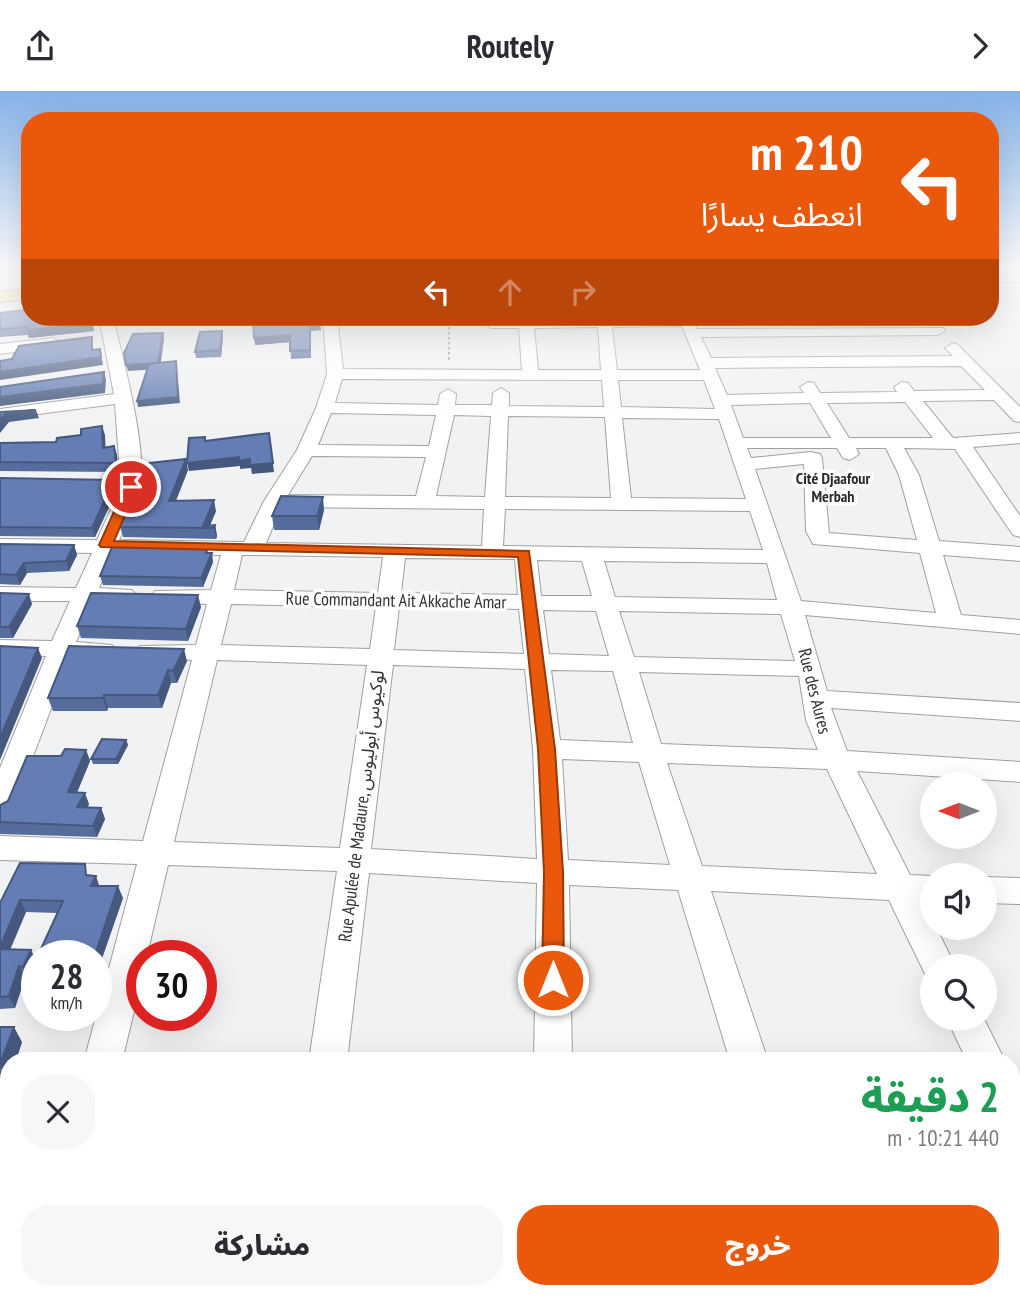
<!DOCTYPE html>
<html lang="ar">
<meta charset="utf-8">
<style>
body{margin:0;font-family:"PT Sans Narrow","Noto Sans Arabic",sans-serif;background:#f7f7f7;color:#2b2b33;direction:rtl;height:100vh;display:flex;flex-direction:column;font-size:26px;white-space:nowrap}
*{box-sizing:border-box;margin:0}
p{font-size:23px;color:#7c7c81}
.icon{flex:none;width:38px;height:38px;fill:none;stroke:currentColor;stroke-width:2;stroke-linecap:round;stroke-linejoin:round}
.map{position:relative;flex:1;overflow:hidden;direction:ltr}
.sheet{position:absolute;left:0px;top:961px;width:1020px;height:247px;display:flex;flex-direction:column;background:#fff;border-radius:28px 28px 0 0;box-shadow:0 7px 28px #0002;direction:rtl}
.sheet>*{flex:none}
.top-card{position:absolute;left:21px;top:21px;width:978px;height:214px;border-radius:28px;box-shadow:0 7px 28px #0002;direction:rtl;background:#ea580c;color:#fff;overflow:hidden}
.needle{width:46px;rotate:270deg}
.controls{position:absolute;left:920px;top:681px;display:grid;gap:14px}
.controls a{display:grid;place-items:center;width:77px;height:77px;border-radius:50%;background:#fff;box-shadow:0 7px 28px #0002;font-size:35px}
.speed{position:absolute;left:21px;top:849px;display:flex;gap:14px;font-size:35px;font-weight:700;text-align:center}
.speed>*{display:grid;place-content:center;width:91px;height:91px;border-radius:50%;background:#fff;box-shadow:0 7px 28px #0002;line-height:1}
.speed small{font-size:18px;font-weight:400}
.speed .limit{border:10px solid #d22;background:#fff;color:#111}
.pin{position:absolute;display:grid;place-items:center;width:60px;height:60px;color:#fff;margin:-30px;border:4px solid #fff;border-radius:50%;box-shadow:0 2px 7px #0007}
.me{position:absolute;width:77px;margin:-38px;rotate:0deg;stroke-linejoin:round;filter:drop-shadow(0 0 5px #0008)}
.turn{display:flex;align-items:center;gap:24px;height:147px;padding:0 21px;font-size:32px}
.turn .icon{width:91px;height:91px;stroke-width:2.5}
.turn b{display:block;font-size:49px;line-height:60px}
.lanes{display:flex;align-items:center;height:66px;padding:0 21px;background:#0003;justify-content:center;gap:35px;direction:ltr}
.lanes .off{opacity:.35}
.round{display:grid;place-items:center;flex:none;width:74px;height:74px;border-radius:28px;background:#f7f7f7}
.overview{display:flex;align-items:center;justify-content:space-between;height:119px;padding:0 21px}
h1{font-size:42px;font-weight:800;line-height:52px;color:#1e9e55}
.button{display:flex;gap:14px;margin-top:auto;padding:14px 21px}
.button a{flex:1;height:80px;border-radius:28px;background:#ea580c;color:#fff;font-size:28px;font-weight:800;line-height:80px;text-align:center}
.button a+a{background:#f7f7f7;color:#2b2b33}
header{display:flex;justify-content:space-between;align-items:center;height:91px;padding:0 21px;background:#fff;font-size:32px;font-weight:800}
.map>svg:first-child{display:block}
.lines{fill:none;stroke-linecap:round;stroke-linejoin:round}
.minor-casing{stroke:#a0a0a1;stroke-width:2}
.major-casing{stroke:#ab974a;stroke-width:2}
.path{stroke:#979899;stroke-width:2;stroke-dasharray:2.5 2.5;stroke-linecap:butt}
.minor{fill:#fff;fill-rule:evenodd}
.major{fill:#f4e19a;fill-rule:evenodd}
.wall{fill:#566c9b}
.shaded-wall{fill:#46587e}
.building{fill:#647db4;stroke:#46587e;stroke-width:2}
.route{fill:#ea580c;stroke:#983908;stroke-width:2}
.labels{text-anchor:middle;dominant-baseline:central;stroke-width:7;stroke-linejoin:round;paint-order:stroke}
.far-neighbourhood-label{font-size:16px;font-weight:bold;fill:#2a2a2b;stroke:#fff}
.street-label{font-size:18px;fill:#333;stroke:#fff}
</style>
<header><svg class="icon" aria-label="forward" viewBox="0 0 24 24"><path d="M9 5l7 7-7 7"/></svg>Routely<svg class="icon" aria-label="share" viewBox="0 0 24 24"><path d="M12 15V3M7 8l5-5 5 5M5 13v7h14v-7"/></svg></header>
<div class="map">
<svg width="1020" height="1207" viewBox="0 0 1020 1207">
<rect width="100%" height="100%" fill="#f1f2f3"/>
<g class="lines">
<defs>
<g id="minor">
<rect x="990" y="183" width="30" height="8"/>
<path d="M99,226H113C124,273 145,347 141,393C139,411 126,433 119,449L244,451L264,410L297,359L316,317L327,283L323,226H337L343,278L522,279L519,237H491L484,233L491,229L519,228V226H533V228L692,226L697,238L943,237L945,240L938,244L701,246L711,267L953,265L945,257L953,252L958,254L1020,316V331L1014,330L994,309L923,310L953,347L1020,342V352L973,356L1020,425V446L1013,444L955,358L904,357L919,384L939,450L1020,456V470L943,464L961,524L1020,529V543L805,524L827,600L1020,612V630L831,617L847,660L1020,671V691L857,680L910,784L933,785V811L923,810L933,830V836H936L955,875H933V888L926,885L889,809L711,800L768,970H730L678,799L569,794L572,970H534L537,792L369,782L347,970H309L337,780L168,774L147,864H142V887L122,970H84L137,773L0,769V745L143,750L192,569L140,565L137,560L140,555L196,554L207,513L155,510L151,505L155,500L211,499L221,464L113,462L99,497L132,499L136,504L132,509L93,511L76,551L112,554L115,559L112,564L71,565L15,713L11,720L0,724V677L46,565L0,563V549L52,550L70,510H0V496L76,497L92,462L0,460V448L97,449L121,396L115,313L0,328V318L114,303ZM682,235L700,279H617L612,236ZM598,236L601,279H538L534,237ZM961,275L985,299L914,300L908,292L902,291L894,296L897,301L820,302L814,292L808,291L800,296L804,302L727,304L715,277ZM342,288L602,289L604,316L509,315V302L501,297L493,302L492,314H455L456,303L448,298L440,303L438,314L335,312ZM618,289H704L715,318L621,316ZM905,311L933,347H849L827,312ZM810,312L831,347H743L731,314ZM331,322L436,324L429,355L318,354ZM454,324L491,325L485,406L436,405ZM508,325L605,326L611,407L505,406ZM622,327L719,328L746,408L631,407ZM747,357H837L843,367L850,369L859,363L856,357H886L899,384L917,449L829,442L822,367L820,363L810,361L751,367ZM312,365L426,366L416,405L288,404ZM804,373L806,440L813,453L920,462L936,522L801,510L755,378ZM281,416L484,418L482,455L266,452ZM505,418L750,420L763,459L503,455ZM242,464H252L383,466L378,502L234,499ZM405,467L515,468L518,504L401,502ZM537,469L582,470L592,505H541ZM604,470L767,472L777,509L615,506ZM231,513L376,516L370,558L221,554ZM399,516L519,518L524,563L394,559ZM543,519L596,520L609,565L549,563ZM619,520L781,523L795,570L634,566ZM217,569L367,574L340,757L174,751ZM393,574L525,578L533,658L537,768L371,758ZM551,579L613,580L633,652L560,649ZM639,581L799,585L806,629L818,659L661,653ZM562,668L639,671L670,774L568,769ZM667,672L827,678L877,783L702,775Z"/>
<path d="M53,247L61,252L58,255L0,263V253Z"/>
<path d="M985,786L1020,787V813L985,812Z"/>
<path d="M947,928H984L1005,970H967Z"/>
<path d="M0,997H9V1034L0,1033Z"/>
<path d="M1012,1002L1020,1005V1085L1012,1084Z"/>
<path d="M23,1199H68L65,1207H19Z"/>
<path d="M277,1199H322L321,1207H275Z"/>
<path d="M524,1199H568L569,1207H523Z"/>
<path d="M801,1199H846L850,1207H804Z"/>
</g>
<path id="major" d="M30,198V208L0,211V201Z"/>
</defs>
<use href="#minor" class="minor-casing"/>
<use href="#major" class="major-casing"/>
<path class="path" d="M449,226V270"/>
<use href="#minor" class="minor"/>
<use href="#major" class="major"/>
</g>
<g class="wall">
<path d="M0,222L94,240L29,247L28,244L0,246Z"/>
<path d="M320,232L321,239L311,240V267L291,268L290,251L255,254Z"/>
<path d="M222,240L223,247L221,266L196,267L195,261Z"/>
<path d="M105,344V356L114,355L117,364L118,381L0,380V352L56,351Z"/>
<path d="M188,379L176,410L216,420L210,434H215L217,445L216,448L123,446L120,436Z"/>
<path d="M0,387L117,399L95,446L0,445Z"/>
<path d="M324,419L319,439H274L272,425Z"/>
<path d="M0,453L74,454L77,464L69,480L27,482L20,494L0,493Z"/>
<path d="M207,457L208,462L213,471L203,496L103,494L100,485Z"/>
<path d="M0,502L32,513L13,547H0Z"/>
<path d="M201,516L188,550L81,547L77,535Z"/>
<path d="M187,570L177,592H171L162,617H108L107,620H53L48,607Z"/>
<path d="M126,649L128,654L118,673H93L91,668Z"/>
<path d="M86,659L90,670L77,702L89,713L87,717H101L105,728L97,746L0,743V714L8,710L61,665Z"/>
<path d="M90,785L100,795L123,807L100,873H96V864H42L40,860L57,822L26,821L10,859L37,871L29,887H25L15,917L0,918V812Z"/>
<path d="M0,936L22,951L8,990L0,991Z"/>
<rect x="0" y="1038" width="9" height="131"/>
</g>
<g class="shaded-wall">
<path d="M92,226L94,240L29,247L27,239Z"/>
<path d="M320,232L321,239L311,240V267L310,233Z"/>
<path d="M222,240L223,247L221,266L220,259Z"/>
<path d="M163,242L164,248L160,278L128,280L126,274Z"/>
<path d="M290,244L291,251L255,254L254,247Z"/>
<path d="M100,258L103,274L0,289V281Z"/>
<path d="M176,270L180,312L138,316L137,310Z"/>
<path d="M104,281L106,289L105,302L0,315V306Z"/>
<path d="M36,319L39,327L9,331L0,342V329L6,322Z"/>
<path d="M102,335L105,344L106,366L103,357Z"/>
<path d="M269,342L274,381L252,383L251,377L240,378V375L189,380L187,372L239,366Z"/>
<path d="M114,355L117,364L118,381L116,372Z"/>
<path d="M186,368L188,379L171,421L169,410Z"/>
<path d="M114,389L117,399L95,446L92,437Z"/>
<path d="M323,406L324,419L319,439L317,425Z"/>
<path d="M214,409L216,420L209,437L203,435Z"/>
<path d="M215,434L217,445L216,448L214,437Z"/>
<path d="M74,454L77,464L69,480L66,470Z"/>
<path d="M212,462L213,471L203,496L201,487Z"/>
<path d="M24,472L27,482L20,494L16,484Z"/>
<path d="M29,503L32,513L13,547L9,536Z"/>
<path d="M198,504L201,516L188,550L186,538Z"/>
<path d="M38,557L42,567L0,669V647Z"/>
<path d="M184,558L187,570L177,592L173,580Z"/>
<path d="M168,579L171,592L162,617L158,604Z"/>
<path d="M104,604L108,617L107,620L103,607Z"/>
<path d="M126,649L128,654L118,673L116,668Z"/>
<path d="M86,659L90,670L72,712L68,701Z"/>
<path d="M85,702L89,713L82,728L77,716Z"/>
<path d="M101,717L105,728L97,746L93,735Z"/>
<path d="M96,785L100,797L91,795Z"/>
<path d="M118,795L123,807L100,873L96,861Z"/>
<path d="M20,809L26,821L5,870L0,861V856Z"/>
<path d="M31,859L37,871L29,887L23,876Z"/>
<path d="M19,875L25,887L15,917L9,905Z"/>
<path d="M14,936L22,951L16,970H9L8,990L0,976V973Z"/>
</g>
<g class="building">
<path d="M30,203V226H91L92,233L27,239L28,236L0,238V222L25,219Z"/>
<path d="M253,226H318L320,232L310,233V259L290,260V244L254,247Z"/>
<path d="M222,240L220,259L195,261L200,241Z"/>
<path d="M163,242L158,272L126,274L124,262L133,243Z"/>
<path d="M92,246V259L100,258L101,266L0,281V270L12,268L19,255Z"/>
<path d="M176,270L178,306L137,310L149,273Z"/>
<path d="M104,281L103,293L0,306V296Z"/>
<path d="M36,319L6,322L0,329V321Z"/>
<path d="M102,335L103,357L114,355L116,372L0,371V352L56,351L57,347L81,344V338Z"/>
<path d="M269,342L273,372L250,374V368L239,370V366L187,372L189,347L205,346V350Z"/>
<path d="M186,368L169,410L214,409L203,435L215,434L214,437L120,436L141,387V373Z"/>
<path d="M0,387H1L114,389L92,437L0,436Z"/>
<path d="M281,405L323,406L317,425H272Z"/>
<path d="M0,453L74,454L66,470L24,472L16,484L0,483Z"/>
<path d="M112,456L207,457L206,462H212L201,487L100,485Z"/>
<path d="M0,502L29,503L9,536H0Z"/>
<path d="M91,502L198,504L186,538L77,535Z"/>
<path d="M0,555L38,557L0,647Z"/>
<path d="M69,555L184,558L173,580L168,579L158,604H104L103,607H48Z"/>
<path d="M102,648L126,649L116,668H91Z"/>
<path d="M65,658L86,659L68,701L85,702L77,716L101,717L93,735L0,731V714L8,710L27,665H61Z"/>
<path d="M20,772L85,773L86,784L96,785L91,795H118L96,861L40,860L63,810L20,809L0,856V812Z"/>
<path d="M0,858L31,859L23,876L19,875L9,905L0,906Z"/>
<path d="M0,936H14L0,973Z"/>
<path d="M0,1038H9V1151L0,1152Z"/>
</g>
<linearGradient id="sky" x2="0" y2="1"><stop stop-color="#84b2e8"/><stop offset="0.51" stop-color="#f9f9fa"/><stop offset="1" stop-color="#f9f9fa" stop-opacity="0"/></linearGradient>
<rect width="1020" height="343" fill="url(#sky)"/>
<path class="route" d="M131,393L137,396L114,450L529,460L555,658L563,781L564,889L561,895L553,898L546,895L542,889L544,781L538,658L518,466L101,456L99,454L125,396Z"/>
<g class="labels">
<g class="far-neighbourhood-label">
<text x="833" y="387">Cité Djaafour<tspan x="833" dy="18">Merbah</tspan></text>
</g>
<g class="street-label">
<text transform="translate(396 509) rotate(1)">Rue Commandant Ait Akkache Amar</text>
<text transform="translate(815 600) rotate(76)">Rue des Aures</text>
<text transform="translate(361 715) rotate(-83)">Rue Apulée de Madaure, لوكيوس أبوليوس</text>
</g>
</g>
</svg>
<div class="controls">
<a><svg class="needle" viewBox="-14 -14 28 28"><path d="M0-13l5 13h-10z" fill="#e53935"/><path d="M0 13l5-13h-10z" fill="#7c7c81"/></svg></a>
<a><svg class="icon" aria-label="sound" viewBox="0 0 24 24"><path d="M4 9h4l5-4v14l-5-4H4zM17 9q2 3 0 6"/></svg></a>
<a><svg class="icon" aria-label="search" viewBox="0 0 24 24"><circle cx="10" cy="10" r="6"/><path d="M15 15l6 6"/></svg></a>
</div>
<div class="speed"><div>28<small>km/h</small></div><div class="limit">30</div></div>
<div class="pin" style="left:131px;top:396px;background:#d93025"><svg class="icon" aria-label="arrive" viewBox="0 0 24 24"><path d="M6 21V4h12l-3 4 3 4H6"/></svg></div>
<svg class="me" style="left:553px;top:889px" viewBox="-20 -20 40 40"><circle r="17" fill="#ea580c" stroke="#fff" stroke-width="3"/><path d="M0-11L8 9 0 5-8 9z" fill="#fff"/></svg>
<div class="top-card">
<div class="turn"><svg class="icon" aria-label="left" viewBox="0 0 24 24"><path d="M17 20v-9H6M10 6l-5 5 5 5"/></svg><div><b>210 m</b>انعطف يسارًا</div></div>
<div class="lanes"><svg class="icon" aria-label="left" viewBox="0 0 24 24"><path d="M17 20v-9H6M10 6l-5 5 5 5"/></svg><svg class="icon off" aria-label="ahead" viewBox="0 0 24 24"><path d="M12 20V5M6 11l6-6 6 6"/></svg><svg class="icon off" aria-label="right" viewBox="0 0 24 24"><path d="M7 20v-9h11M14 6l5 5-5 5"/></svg></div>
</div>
<section class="sheet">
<div class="overview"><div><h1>2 دقيقة</h1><p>440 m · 10:21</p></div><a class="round"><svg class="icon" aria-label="close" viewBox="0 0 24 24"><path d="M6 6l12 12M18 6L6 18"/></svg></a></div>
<div class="button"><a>خروج</a><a>مشاركة</a></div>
</section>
</div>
